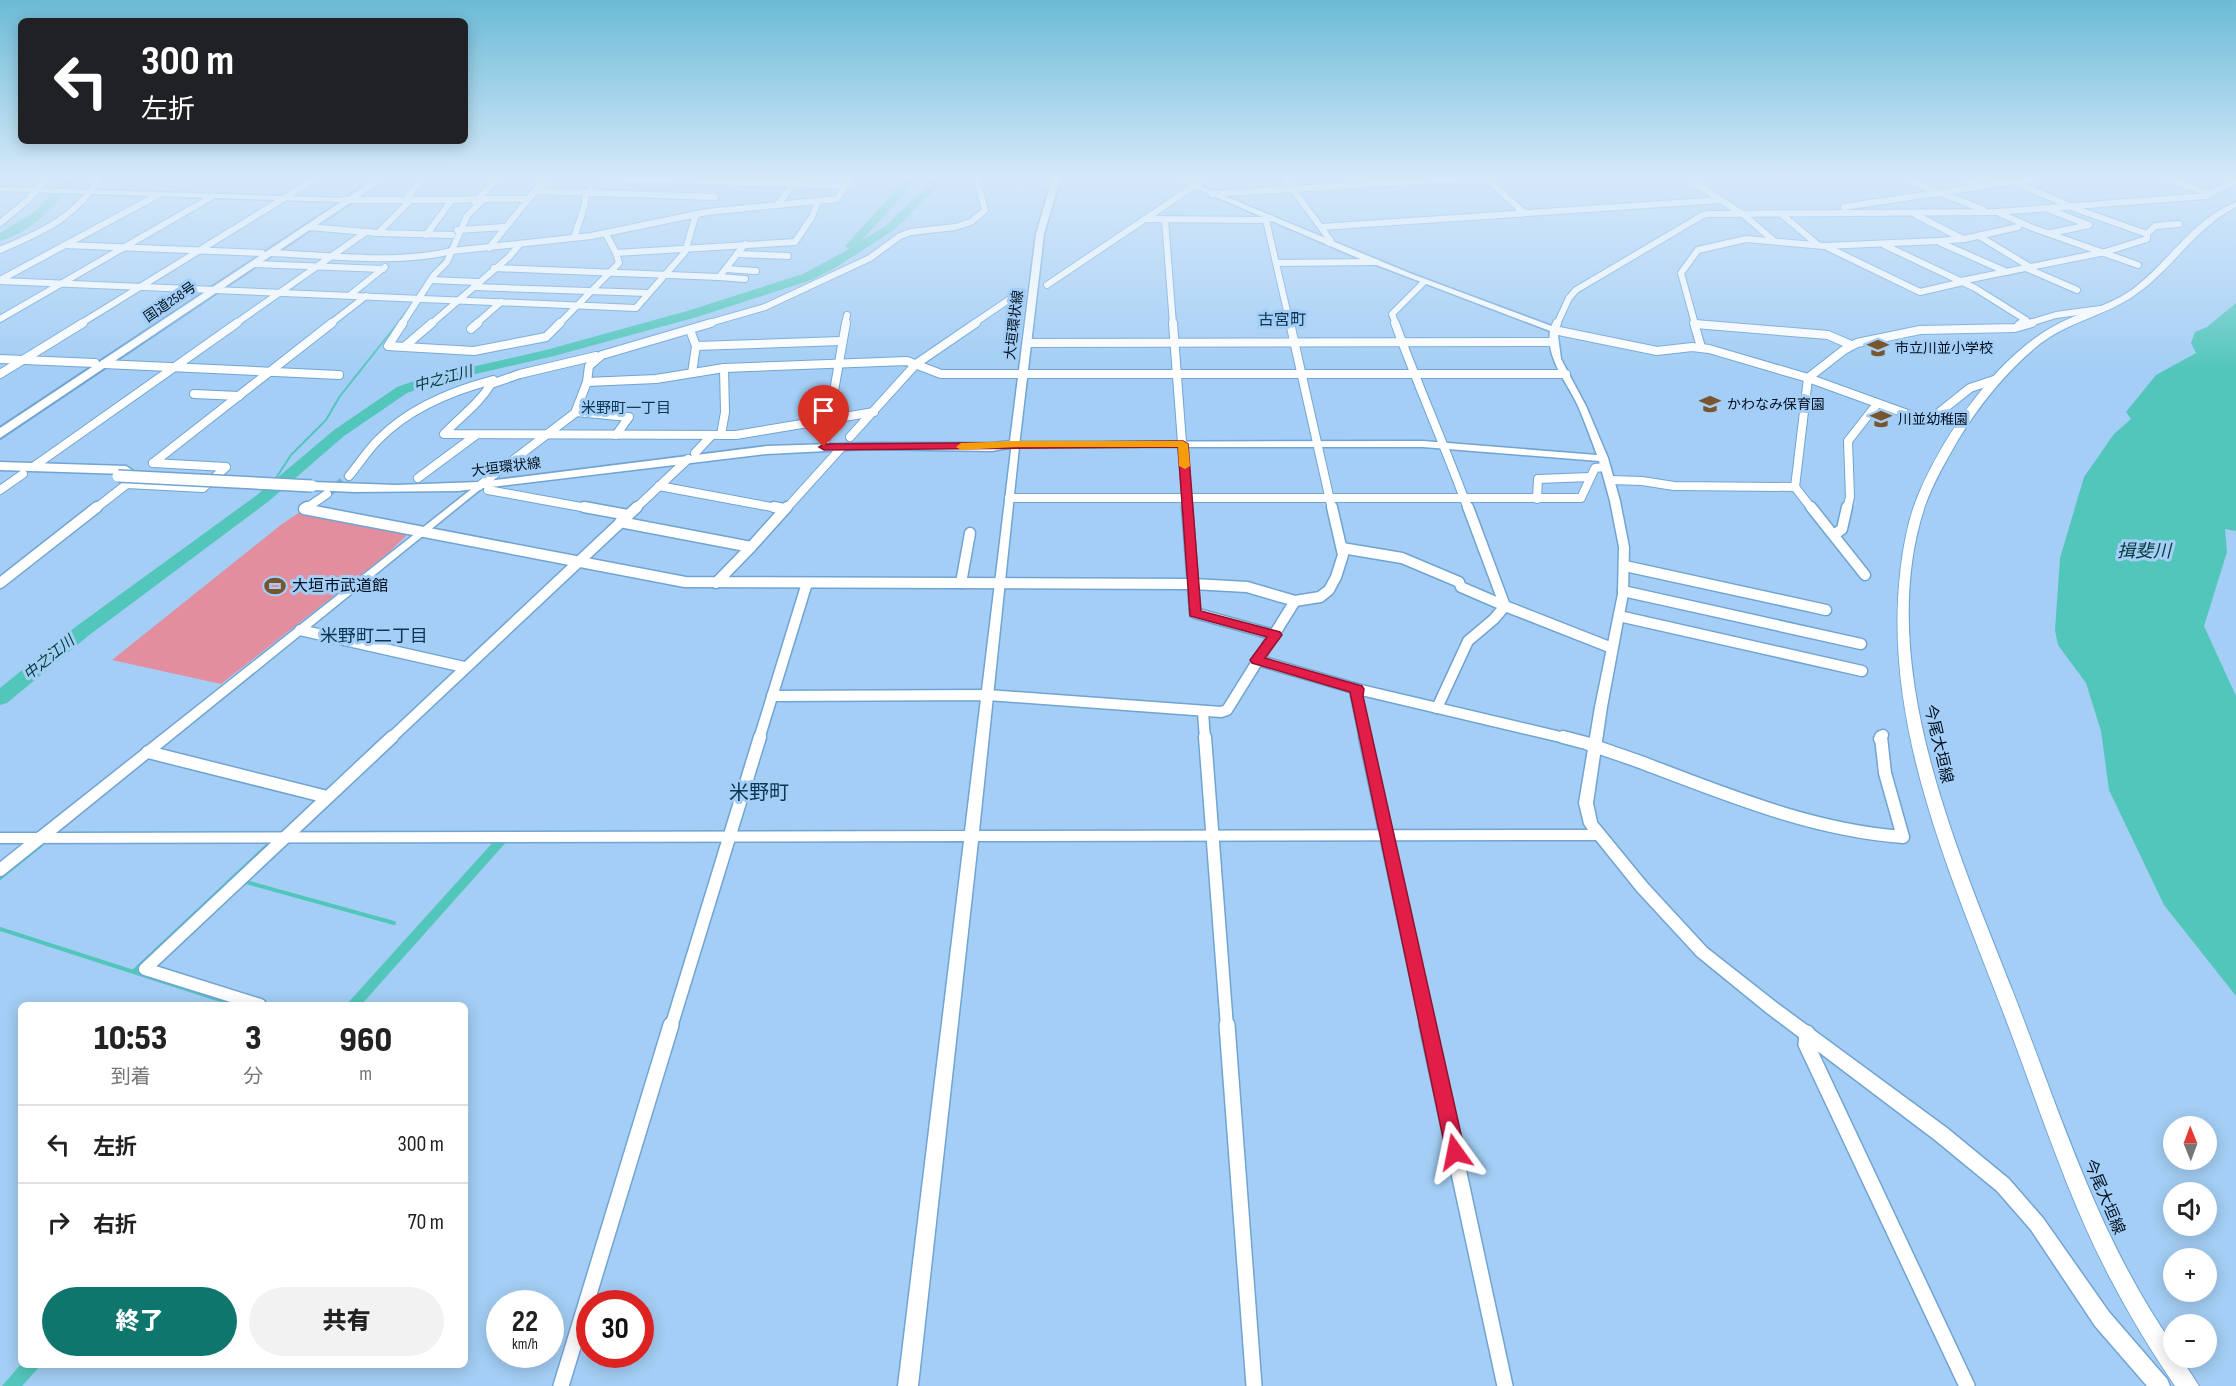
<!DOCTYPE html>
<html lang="ja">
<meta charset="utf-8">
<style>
body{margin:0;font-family:"Sofia Sans Condensed","Noto Sans JP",sans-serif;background:#f2f2f2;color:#222;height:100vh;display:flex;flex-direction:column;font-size:22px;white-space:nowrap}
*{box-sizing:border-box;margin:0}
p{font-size:20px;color:#767676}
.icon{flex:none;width:33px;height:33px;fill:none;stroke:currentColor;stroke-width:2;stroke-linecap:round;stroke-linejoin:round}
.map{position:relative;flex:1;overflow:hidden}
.panel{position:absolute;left:18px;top:1002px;width:450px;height:366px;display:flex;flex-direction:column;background:#fff;border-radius:9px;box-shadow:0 3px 15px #0003}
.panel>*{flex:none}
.top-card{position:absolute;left:18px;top:18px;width:450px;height:126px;border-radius:9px;box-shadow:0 3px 15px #0003;background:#202124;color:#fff;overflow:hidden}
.needle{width:39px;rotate:359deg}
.tools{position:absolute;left:2163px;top:1116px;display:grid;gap:12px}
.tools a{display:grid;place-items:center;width:54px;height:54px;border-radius:50%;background:#fff;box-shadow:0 3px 15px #0003;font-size:30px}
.speed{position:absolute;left:486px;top:1290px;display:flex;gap:12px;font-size:30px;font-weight:700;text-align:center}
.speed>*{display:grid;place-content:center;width:78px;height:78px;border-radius:50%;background:#fff;box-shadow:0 3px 15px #0003;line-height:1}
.speed small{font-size:15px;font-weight:400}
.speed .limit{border:9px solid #d22;background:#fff;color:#111}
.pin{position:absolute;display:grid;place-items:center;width:51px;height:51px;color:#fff;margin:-62px -26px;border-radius:50% 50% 50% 0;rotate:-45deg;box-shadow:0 0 6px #0007}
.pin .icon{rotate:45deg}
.me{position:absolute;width:66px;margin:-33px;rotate:348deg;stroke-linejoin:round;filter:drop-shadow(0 0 4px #0008)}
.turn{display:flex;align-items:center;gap:21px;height:126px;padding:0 24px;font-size:27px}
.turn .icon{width:78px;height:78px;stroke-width:2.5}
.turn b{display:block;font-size:42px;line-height:51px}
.eta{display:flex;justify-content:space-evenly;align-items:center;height:102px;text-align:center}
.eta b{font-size:36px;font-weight:800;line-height:42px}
.action{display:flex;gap:12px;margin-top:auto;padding:12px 24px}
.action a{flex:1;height:69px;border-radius:36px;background:#0f766e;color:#fff;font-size:24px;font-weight:800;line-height:69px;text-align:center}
.action a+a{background:#f2f2f2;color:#222}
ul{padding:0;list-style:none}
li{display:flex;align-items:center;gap:18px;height:78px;padding:0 24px;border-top:2px solid #e0e0e0}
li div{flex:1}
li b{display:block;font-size:22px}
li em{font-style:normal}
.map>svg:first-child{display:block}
.green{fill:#e38e9f}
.water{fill:#53c6bb}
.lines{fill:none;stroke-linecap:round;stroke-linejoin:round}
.stream-far2{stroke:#53c6bb;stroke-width:1.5}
.stream-far1{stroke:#53c6bb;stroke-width:2}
.stream{stroke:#53c6bb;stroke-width:4}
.river{fill:#53c6bb;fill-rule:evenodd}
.minor-tunnel{stroke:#83a8cb;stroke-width:8;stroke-dasharray:8 4;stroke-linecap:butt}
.minor-far4-casing{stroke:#70a4d3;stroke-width:8}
.minor-far3-casing{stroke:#70a4d3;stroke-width:10}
.minor-far2-casing{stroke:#70a4d3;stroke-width:13}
.minor-far1-casing{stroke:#70a4d3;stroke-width:15}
.minor-casing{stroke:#70a4d3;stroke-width:18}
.tertiary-casing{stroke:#70a4d3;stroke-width:3}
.secondary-casing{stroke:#70a4d3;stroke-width:2}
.primary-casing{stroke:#70a4d3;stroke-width:3}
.trunk-casing{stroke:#70a4d3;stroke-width:4}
.minor-far4{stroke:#fff;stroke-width:6}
.minor-far3{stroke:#fff;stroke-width:8}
.minor-far2{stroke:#fff;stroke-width:10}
.minor-far1{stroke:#fff;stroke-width:12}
.minor{stroke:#fff;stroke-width:15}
.tertiary{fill:#fff;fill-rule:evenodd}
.secondary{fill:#fff;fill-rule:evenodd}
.primary{fill:#fff;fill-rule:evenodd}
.trunk{fill:#fff;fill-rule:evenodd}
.primary-bridge-casing{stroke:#70a4d3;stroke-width:14;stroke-linecap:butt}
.primary-bridge{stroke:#fff;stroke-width:11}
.route{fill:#e11d48;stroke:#92132f;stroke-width:1.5}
.slow{fill:#f59e0b}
.labels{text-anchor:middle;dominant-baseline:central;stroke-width:6;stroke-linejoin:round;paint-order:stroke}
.far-street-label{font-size:14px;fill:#001021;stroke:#a4cef5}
.far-poi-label{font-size:14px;fill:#001021;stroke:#a4cef5;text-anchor:start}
.far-water-label{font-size:15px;font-style:italic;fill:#013a36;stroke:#a4cef5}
.far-neighbourhood-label{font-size:15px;fill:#0c3453;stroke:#a4cef5}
.far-quarter-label{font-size:16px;fill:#0c3453;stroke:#a4cef5}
.poi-label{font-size:16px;fill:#001021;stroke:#a4cef5;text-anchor:start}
.street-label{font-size:16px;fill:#001021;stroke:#a4cef5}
.water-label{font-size:18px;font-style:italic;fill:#013a36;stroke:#a4cef5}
.neighbourhood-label{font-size:18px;fill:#0c3453;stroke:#a4cef5}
.quarter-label{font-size:20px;fill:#0c3453;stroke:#a4cef5}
</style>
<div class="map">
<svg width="2236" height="1386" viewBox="0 0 2236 1386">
<rect width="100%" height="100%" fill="#a4cef5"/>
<path class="green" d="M300,512L408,534L386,555L221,684L112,660L282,524Z"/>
<g class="water">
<path d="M2236,303V531L2225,529L2227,552L2204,626L2236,696V996L2164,905L2109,790L2101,731L2086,683L2058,645L2055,630L2060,558L2084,477L2114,434L2131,419L2126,412L2156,375L2196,353L2191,343L2195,332L2207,327Z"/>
<path d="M495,840H508L361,1005H346Z"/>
<path d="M21,1364L41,1365L22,1386H2Z"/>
</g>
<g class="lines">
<g class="stream-far2">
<path d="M448,249L457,233"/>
<path d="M437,268L445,258"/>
<path d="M421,290L432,273"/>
<path d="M397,324L411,305"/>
</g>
<g class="stream-far1">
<path d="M274,481L291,455L326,420L340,396L398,323"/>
<path d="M263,498L270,487"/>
</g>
<g class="stream">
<path d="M0,878L41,845"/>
<path d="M246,882L394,923"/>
<path d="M0,929L236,1005"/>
<path d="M134,971L268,845"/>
</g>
<g class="river">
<path d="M67,176H77C58,203 33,232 0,241V233L37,210Z"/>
<path d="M905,176H915L902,196L862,240L886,226L937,176H948L894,230L835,268L811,280L697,317L554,356L432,384L407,393L344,436L269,501L88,636L7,703L0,705V688L74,628L257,495L334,430L397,387L423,378L546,350L687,311L803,274L849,249L845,246L847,244L894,192Z"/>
</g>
<path class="minor-tunnel" d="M327,494L349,476"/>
<defs>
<g id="minor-far4">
<path d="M550,176L846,186"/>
<path d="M1283,176L1331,241L1329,243"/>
<path d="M1484,176L1524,213"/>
<path d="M1684,176L1744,215L1773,240"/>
<path d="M1898,176L1984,210"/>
<path d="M1960,176L1981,187"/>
<path d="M2157,176L2208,193"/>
<path d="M2015,182L2079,210L2147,234"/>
<path d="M535,191L715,197"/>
<path d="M1212,194L1501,176"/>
<path d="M342,200H452L426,235"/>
<path d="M452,200L481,199"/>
<path d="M404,201L425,176"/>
<path d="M475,202L500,176"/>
<path d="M778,204L800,176"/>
<path d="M1844,207L2051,176"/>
<path d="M2050,210L2089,225L2051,233"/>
<path d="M1997,212L2033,228L2138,265"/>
<path d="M1780,213L1818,245"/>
<path d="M1916,215L1963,239"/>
<path d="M1271,218L1266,220L1290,324"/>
<path d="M1145,219L1266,220"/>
<path d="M1165,220L1173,324"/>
<path d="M0,223L28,200L48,176"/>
<path d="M309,227L378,233L452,235"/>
<path d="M1321,227L1721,200"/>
<path d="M457,230L505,227"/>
<path d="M378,233L409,202"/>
<path d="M606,234L616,253L795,242L812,217L818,201"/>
<path d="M1979,236L2030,267"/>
<path d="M574,238L585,204V196L591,190"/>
<path d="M1941,243L2007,272"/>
<path d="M745,244L719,277L745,279"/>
<path d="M65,245L262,253"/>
<path d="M1884,245L1975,288L2026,320L2020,324"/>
<path d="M1827,247L1920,292L1963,282"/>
<path d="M489,248L547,176"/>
<path d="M0,250C44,231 75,218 101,176"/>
<path d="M270,253C327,255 396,265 452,251L591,236L707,212L837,199L853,176"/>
<path d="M737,254L788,256"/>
<path d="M1276,263L1376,262"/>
<path d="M254,264L383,269"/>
<path d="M494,268L719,277"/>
<path d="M2026,268L2077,290"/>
<path d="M726,269L756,271"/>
<path d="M0,280L158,195"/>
<path d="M431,280L478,282"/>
<path d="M0,281L636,308L685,252L696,214"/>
<path d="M1961,281L2105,252L2147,239V234L2155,226L2179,224"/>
<path d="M1047,285L1209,176"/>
<path d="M474,287L648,293"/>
<path d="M350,295L385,267"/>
<path d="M0,319L213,196"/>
<path d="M80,324L320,176"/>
<path d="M235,324L366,232"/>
<path d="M330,324L366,296"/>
<path d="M402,324L434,275L447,262L467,216L484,199H528"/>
<path d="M431,324L509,257L519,245"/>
<path d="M476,324L501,302"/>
<path d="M559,324L619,263L616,253"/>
<path d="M706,324L765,307L870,258L900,236L911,232L955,227L971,222L985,210L976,176"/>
<path d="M845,324L847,315"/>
<path d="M973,324L1010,299"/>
<path d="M1396,324L1392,314L1424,282"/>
<path d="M1557,324L1569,298L1576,290L1703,215L1709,214L1997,212L2206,196L2236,181"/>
<path d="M1695,324H1698"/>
<path d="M1695,324L1681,273L1698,250L1746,239L1824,246L1938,241L1964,239L2018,227L2021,223"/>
<path d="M2027,324L2056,315L2100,309"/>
</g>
<g id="minor-far3">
<path d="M403,323L388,346L404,347L432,323"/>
<path d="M1173,323L1187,509"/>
<path d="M1290,323L1332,509"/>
<path d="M1395,323C1418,386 1445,446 1468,509"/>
<path d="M1557,323L1554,330L1657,351L1692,347L1709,349L1808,378L1924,420L1931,419L1970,388L1997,379"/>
<path d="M1694,323L1701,347"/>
<path d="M1695,324L1828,335L1851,345"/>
<path d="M2019,325L2022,323"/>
<path d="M471,329L478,323"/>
<path d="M690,330L696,346L692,373"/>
<path d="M1027,343L1554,342"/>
<path d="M696,346L841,341"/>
<path d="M404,347L474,351L546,337L560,323"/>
<path d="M596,356L520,374L491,384C479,404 460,417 444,434L736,435L874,412"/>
<path d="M0,359L95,363"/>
<path d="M104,364L339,375"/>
<path d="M0,374L83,323"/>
<path d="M587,382L656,379L724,368L907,361L941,374H1566"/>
<path d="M194,394L239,396"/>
<path d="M576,412L629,417L616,435"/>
<path d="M721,435L725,412L724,368"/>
<path d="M850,437L916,364L976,323"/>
<path d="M825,442L846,323"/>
<path d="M695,453L712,435"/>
<path d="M153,463L332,323"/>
<path d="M33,467L237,323"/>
<path d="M349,476C359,464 367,451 378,440C409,408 451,391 493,380"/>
<path d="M418,478L476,435"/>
<path d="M1610,480L1642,481L1674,486L1795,487"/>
<path d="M479,486L575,413L587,382L589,366L602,355L711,323"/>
<path d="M659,486L782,509"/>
<path d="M1795,487L1808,378L1844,350L1857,343L1920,330L2015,328L2032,323"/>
<path d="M1795,487L1812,509"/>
<path d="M0,490L23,474"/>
<path d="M488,490L592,509"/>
<path d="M1009,498H1581L1595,468L1605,467"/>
<path d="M1537,499L1538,479L1590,477"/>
<path d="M95,509L127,484L203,488L226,467L153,463"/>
<path d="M305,509L327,494"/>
<path d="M635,509L688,459"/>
<path d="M786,509L842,447"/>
<path d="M1847,509L1850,497L1848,441L1877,404"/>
</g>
<g id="minor-far2">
<path d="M307,507L304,509L685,582L1193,584L1247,587L1295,601L1227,710L1221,712L988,695L772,696"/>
<path d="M584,507L628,515"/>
<path d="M774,507L784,509"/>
<path d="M1187,507L1195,613L1275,635"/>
<path d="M1468,507L1505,606L1612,648"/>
<path d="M1811,507L1865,575"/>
<path d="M620,522L751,547L787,507"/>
<path d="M1834,535L1842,529L1847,507"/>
<path d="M1342,548L1402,558L1459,582L1461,587L1505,606L1494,619L1468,641L1437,708"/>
<path d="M1625,566L1826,610"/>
<path d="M0,583L97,507"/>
<path d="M716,583L751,547"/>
<path d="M961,583L970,533"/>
<path d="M1623,591L1861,644"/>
<path d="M1295,601L1320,597L1329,590L1336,577L1343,555L1332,507"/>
<path d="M1619,616L1862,671"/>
<path d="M300,630L464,667"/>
<path d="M1257,660L1357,689L1569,739"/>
<path d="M1357,689L1356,696L1365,739"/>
<path d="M1203,712L1205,739"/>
<path d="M390,739L637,507"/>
<path d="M759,739L807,583"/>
<path d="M1879,739L1883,735"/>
</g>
<g id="minor-far1">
<path d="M1205,737L1227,1027"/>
<path d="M1365,737L1427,1027"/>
<path d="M1563,737L1586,743C1605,750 1624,756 1643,763C1728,795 1811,830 1903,837L1885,773L1881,737"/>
<path d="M148,752L327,797"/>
<path d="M0,870L40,838"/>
<path d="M260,1005L145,969L392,737"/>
<path d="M671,1027L760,737"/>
</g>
<g id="minor">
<path d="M1227,1025L1254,1386"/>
<path d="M1427,1025L1505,1386"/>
<path d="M1807,1033L1806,1044L1967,1386"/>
<path d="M561,1386L671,1025"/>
</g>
<g id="tertiary">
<path d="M1167,176H1176L1412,274L1557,328L1561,359L1586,406L1608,458L1620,501L1629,547L1628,594L1607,707L1593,803L1597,822L1647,883L1707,948L1777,1003L1947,1128L2009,1179L2043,1218L2109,1312L2167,1379L2170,1386H2147L2095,1326L2031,1230L1997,1191L1935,1140L1767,1013L1697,956L1637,891L1596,840L978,841L918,1386H898L964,841L0,843V833H37L479,483L482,484V488L56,833L965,831L1012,442L1423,441L1597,455C1591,439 1585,422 1578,406C1567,382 1546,359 1550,331L1358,258ZM1019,447H1423L1599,461L1610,501L1619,547L1618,594L1595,707L1579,803L1584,824L1588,830L979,831Z"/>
<path d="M0,187L341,198L344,200L341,202L0,191Z"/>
</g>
<path id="secondary" d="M2236,202V207C2195,228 2173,269 2135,295C2104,317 2065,322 2035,348C2004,374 1979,406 1958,440C1946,461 1933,483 1925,506C1873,662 1957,849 2013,992C2060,1112 2099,1240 2174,1346V1358H2181L2199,1386H2175C2151,1351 2130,1316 2110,1278C2068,1198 2040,1110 2008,1025C1954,882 1883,731 1900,574C1903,547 1908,518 1919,493C1945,433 1996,358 2054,326C2078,312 2107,307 2130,291C2168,264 2191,220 2236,202Z"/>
<g id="primary">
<path d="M1053,176H1061L1044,234L1019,446L992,451L866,449L767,454L458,491L354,492L312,490L306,486L312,482L396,485L479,482L767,446L866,443H992L1010,441L1036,234Z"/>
<path d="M0,462L126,466L132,470L126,474L0,470Z"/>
</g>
<path id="trunk" d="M380,176H390L0,438V428Z"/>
</defs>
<use href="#minor-far4" class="minor-far4-casing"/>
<use href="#minor-far3" class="minor-far3-casing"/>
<use href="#minor-far2" class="minor-far2-casing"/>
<use href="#minor-far1" class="minor-far1-casing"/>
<use href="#minor" class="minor-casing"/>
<use href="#tertiary" class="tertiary-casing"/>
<use href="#secondary" class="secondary-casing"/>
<use href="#primary" class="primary-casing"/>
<use href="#trunk" class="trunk-casing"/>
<use href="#minor-far4" class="minor-far4"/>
<use href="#minor-far3" class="minor-far3"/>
<use href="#minor-far2" class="minor-far2"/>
<use href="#minor-far1" class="minor-far1"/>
<use href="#minor" class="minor"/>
<use href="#tertiary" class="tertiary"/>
<use href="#secondary" class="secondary"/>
<use href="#primary" class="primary"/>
<use href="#trunk" class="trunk"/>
<defs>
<path id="primary-bridge" d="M118,476L312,486"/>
</defs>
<use href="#primary-bridge" class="primary-bridge-casing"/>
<use href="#primary-bridge" class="primary-bridge"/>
</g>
<linearGradient id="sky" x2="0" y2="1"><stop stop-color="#6cbbd6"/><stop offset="0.48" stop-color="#d6e9fa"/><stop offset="1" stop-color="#d6e9fa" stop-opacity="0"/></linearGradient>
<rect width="2236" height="370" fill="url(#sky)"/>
<path class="route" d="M1183,441L1188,444L1201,611L1280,632L1282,635L1265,658L1362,686L1364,689L1363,696L1465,1152L1462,1158L1455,1161L1449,1158L1446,1152L1350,692L1252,663L1250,660L1267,637L1190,616L1178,447L824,450L819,447L824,444Z"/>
<path class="slow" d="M1015,441H1183L1188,444L1190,466L1185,469L1179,466L1178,447H1015L961,450L956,447L961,443Z"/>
<defs>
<symbol id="school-bare" viewBox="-9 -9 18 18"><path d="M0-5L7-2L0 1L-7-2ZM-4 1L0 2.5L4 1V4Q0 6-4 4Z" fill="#78552e" stroke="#a4cef5" stroke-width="2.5" paint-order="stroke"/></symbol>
<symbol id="stadium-bare" viewBox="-9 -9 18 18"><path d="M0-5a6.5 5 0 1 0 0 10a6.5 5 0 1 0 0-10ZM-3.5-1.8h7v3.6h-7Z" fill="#78552e" stroke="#a4cef5" stroke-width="2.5" paint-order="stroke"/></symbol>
</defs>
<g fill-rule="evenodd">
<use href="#school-bare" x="1863" y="333" width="30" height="30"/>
<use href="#school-bare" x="1695" y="389" width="30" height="30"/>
<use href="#school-bare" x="1866" y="404" width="30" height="30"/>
<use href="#stadium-bare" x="260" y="571" width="30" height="30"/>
</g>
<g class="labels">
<g class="far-street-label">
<text transform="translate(170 302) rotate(-34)">国道258号</text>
<text transform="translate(1014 325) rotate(-83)">大垣環状線</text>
<text transform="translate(506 467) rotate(-7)">大垣環状線</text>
</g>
<g class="far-poi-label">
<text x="1895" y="348">市立川並小学校</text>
<text x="1727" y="404">かわなみ保育園</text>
<text x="1898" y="419">川並幼稚園</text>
</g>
<g class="far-water-label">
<text transform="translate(443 379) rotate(-15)">中之江川</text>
<text transform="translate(49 658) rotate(-39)">中之江川</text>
</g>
<g class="far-neighbourhood-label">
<text x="626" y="408">米野町一丁目</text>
</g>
<g class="far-quarter-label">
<text x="1282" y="320">古宮町</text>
</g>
<g class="poi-label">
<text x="292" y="586">大垣市武道館</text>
</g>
<g class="street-label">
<text transform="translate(1938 744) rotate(77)">今尾大垣線</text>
<text transform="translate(2104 1197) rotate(67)">今尾大垣線</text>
</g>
<g class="water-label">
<text x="2144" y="551">揖斐川</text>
</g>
<g class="neighbourhood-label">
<text x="374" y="636">米野町二丁目</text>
</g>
<g class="quarter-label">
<text x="759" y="793">米野町</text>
</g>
</g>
</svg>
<div class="tools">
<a><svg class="needle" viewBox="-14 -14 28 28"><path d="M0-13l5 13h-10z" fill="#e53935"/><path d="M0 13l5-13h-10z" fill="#767676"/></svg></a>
<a><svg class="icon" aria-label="sound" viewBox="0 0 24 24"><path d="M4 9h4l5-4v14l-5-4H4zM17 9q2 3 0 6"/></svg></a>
<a>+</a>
<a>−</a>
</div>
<div class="speed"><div>22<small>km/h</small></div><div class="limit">30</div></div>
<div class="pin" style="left:824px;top:447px;background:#d93025"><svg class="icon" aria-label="arrive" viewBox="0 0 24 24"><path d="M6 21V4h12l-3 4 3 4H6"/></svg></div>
<svg class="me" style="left:1455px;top:1152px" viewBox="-20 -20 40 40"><path d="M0-17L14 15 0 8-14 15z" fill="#e11d48" stroke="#fff" stroke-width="4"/></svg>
<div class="top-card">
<div class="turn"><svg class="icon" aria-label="left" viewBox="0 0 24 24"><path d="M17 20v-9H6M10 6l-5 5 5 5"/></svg><div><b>300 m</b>左折</div></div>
</div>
<section class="panel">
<div class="eta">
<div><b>10:53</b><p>到着</p></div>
<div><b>3</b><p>分</p></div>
<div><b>960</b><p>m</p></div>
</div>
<ul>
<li><svg class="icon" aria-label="left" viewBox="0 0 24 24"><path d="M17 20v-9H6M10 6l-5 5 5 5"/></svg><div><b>左折</b></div><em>300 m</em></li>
<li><svg class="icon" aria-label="right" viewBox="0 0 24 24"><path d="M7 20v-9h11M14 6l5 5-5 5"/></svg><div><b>右折</b></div><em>70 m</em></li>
</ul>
<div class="action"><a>終了</a><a>共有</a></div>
</section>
</div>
